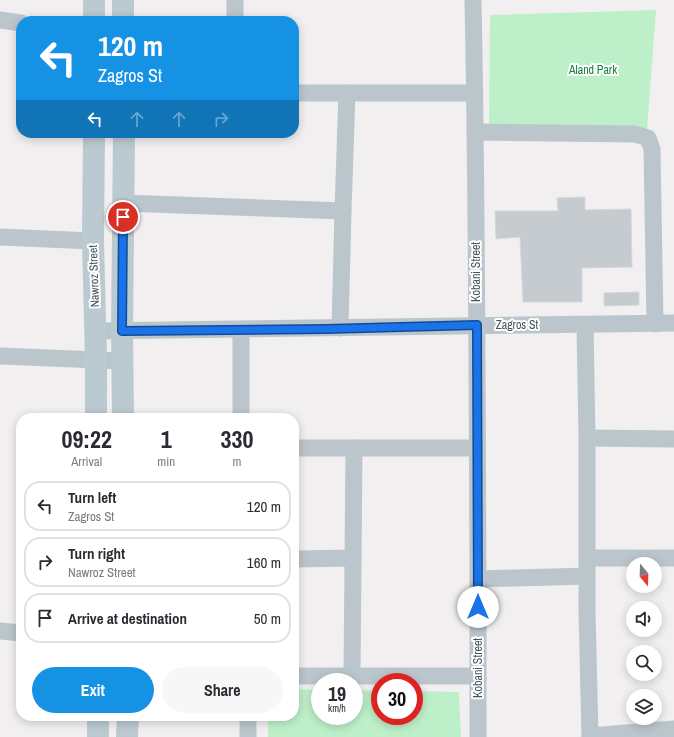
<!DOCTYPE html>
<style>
body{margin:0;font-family:"Archivo Narrow",sans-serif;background:#f7f7f7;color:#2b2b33;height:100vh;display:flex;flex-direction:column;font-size:15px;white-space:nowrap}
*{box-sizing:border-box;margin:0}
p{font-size:13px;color:#7c7c81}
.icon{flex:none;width:22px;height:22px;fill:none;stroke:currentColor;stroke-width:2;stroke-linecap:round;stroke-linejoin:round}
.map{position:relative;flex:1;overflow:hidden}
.drawer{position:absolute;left:16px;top:413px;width:283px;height:308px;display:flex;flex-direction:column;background:#fff;border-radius:16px;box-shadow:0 2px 10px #0003}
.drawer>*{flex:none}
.hud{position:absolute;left:16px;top:16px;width:283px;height:122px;border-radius:16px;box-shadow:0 2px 10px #0003;background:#1692e5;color:#fff;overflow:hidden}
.needle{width:26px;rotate:161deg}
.buttons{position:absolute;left:626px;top:557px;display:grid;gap:8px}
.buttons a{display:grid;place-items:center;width:36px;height:36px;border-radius:50%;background:#fff;box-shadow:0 2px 10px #0003;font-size:20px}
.speed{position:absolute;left:311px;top:673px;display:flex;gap:8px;font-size:20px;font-weight:700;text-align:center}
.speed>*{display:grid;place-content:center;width:52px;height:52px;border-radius:50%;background:#fff;box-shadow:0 2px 10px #0003;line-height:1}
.speed small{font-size:10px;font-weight:400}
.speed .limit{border:6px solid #d22;background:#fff;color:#111}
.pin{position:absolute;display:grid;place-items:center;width:34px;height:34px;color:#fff;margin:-17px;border:2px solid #fff;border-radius:50%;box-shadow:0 1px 4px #0007}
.me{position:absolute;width:44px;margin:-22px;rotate:0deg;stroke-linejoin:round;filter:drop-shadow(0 0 3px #0008)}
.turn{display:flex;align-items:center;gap:14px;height:84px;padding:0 16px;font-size:18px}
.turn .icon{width:52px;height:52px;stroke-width:2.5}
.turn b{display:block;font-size:28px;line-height:34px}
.lanes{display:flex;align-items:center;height:38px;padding:0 16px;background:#0003;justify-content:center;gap:20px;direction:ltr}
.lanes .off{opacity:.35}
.eta{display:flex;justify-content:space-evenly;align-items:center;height:68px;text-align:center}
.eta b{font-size:24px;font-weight:800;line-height:28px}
.action{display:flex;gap:8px;margin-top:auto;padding:8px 16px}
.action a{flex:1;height:46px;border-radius:24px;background:#1692e5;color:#fff;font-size:16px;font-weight:800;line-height:46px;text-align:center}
.action a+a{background:#f7f7f7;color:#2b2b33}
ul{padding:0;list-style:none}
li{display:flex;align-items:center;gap:12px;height:50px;margin:0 8px 6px;padding:0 8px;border:2px solid #e1e1e2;border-radius:16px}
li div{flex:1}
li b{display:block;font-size:15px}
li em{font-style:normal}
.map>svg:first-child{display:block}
.green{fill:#bdf0c9}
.building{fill:#c6cbcf;stroke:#d3d7db}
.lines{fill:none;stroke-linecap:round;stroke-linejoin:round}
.street{stroke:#bbc6cc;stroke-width:17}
.secondary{stroke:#bbc9d1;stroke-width:22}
.route-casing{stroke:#114b97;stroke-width:10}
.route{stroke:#1a73e8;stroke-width:7}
.labels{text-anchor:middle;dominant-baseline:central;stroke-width:4;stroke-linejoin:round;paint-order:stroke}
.park-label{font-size:12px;fill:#15813a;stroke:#fff}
.street-label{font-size:12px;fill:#47565d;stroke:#fff}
</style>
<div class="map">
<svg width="674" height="737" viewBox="0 0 674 737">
<rect width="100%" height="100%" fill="#f2eff0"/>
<g class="green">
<path d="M656,10L647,129L489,126L490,15Z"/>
<path d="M294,689L320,690V716H354V690L380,691V716H414V691L459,692L461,737H268V716H294Z"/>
</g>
<g class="building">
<path d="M585,197V210L631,209L632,267L582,268V302H523L520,237L496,239L495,211H558L557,198Z"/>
<path d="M639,292V305L604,306V293Z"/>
</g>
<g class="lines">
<g class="street">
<path d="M473,0C477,193 477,385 478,578C478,631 478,684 478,737"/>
<path d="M0,20L21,23"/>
<path d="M235,21V0"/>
<path d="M294,93H475"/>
<path d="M475,132L635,134L648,138L652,149L655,324"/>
<path d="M123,203L343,211"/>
<path d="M0,237L93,241"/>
<path d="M585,325L587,438V611L590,737"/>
<path d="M340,328L343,211L347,93"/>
<path d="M241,330V418"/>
<path d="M95,331L674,323"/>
<path d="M0,356L123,361"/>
<path d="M587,438L674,439"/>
<path d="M294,448H477"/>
<path d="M587,558H674"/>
<path d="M294,559L353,558"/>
<path d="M478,579L587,576"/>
<path d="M0,631L21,633"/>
<path d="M294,676H477"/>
<path d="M352,676L354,448"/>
<path d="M248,716V737"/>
<path d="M590,736L674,729"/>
</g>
<g class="secondary">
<path d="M94,0V21"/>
<path d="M123,0V21"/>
<path d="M94,133L93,241L96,360V418"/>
<path d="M123,418L122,331L124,133"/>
<path d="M98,716V737"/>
<path d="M127,737L128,716"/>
</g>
</g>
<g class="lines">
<defs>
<path id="route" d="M123,217L122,331L326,329L477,325L478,607"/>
</defs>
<use href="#route" class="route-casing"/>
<use href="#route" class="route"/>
</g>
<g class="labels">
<g class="park-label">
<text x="593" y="70">Aland Park</text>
</g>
<g class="street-label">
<text transform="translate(476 272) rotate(-90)">Kobani Street</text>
<text transform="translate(94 276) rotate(-92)">Nawroz Street</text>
<text x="517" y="325">Zagros St</text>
<text transform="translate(478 668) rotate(-90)">Kobani Street</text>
</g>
</g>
</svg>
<div class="buttons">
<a><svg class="needle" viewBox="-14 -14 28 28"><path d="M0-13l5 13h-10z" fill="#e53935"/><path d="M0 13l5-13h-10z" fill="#7c7c81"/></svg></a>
<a><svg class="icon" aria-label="sound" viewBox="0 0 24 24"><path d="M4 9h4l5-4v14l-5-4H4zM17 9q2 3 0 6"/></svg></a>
<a><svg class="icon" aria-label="search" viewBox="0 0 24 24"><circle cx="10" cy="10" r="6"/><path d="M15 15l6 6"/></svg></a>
<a><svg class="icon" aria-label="layers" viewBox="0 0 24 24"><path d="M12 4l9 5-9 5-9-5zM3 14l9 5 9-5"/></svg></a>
</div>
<div class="speed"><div>19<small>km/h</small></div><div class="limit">30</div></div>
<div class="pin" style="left:123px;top:217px;background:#d93025"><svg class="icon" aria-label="arrive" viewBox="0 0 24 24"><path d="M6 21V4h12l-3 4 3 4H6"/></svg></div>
<svg class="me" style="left:478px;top:607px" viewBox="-20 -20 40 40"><circle r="19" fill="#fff"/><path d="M0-13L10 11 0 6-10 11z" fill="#1a73e8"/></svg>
<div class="hud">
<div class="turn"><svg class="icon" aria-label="left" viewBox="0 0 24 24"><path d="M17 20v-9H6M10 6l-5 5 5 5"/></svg><div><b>120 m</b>Zagros St</div></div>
<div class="lanes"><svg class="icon" aria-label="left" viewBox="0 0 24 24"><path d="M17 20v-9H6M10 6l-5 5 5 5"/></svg><svg class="icon off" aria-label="ahead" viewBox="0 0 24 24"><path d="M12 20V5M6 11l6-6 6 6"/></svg><svg class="icon off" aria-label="ahead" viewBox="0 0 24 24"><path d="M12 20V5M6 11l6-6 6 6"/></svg><svg class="icon off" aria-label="right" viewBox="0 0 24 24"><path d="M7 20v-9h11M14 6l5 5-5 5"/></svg></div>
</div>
<section class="drawer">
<div class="eta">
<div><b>09:22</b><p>Arrival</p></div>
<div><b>1</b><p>min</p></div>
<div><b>330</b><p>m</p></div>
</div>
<ul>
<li><svg class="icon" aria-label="left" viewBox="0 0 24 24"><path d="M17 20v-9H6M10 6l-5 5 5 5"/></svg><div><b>Turn left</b><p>Zagros St</p></div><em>120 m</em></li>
<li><svg class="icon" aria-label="right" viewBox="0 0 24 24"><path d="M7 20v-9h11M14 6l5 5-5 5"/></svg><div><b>Turn right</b><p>Nawroz Street</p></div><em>160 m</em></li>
<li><svg class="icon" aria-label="arrive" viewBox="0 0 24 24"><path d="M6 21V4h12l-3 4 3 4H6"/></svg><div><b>Arrive at destination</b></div><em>50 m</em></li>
</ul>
<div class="action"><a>Exit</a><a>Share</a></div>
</section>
</div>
